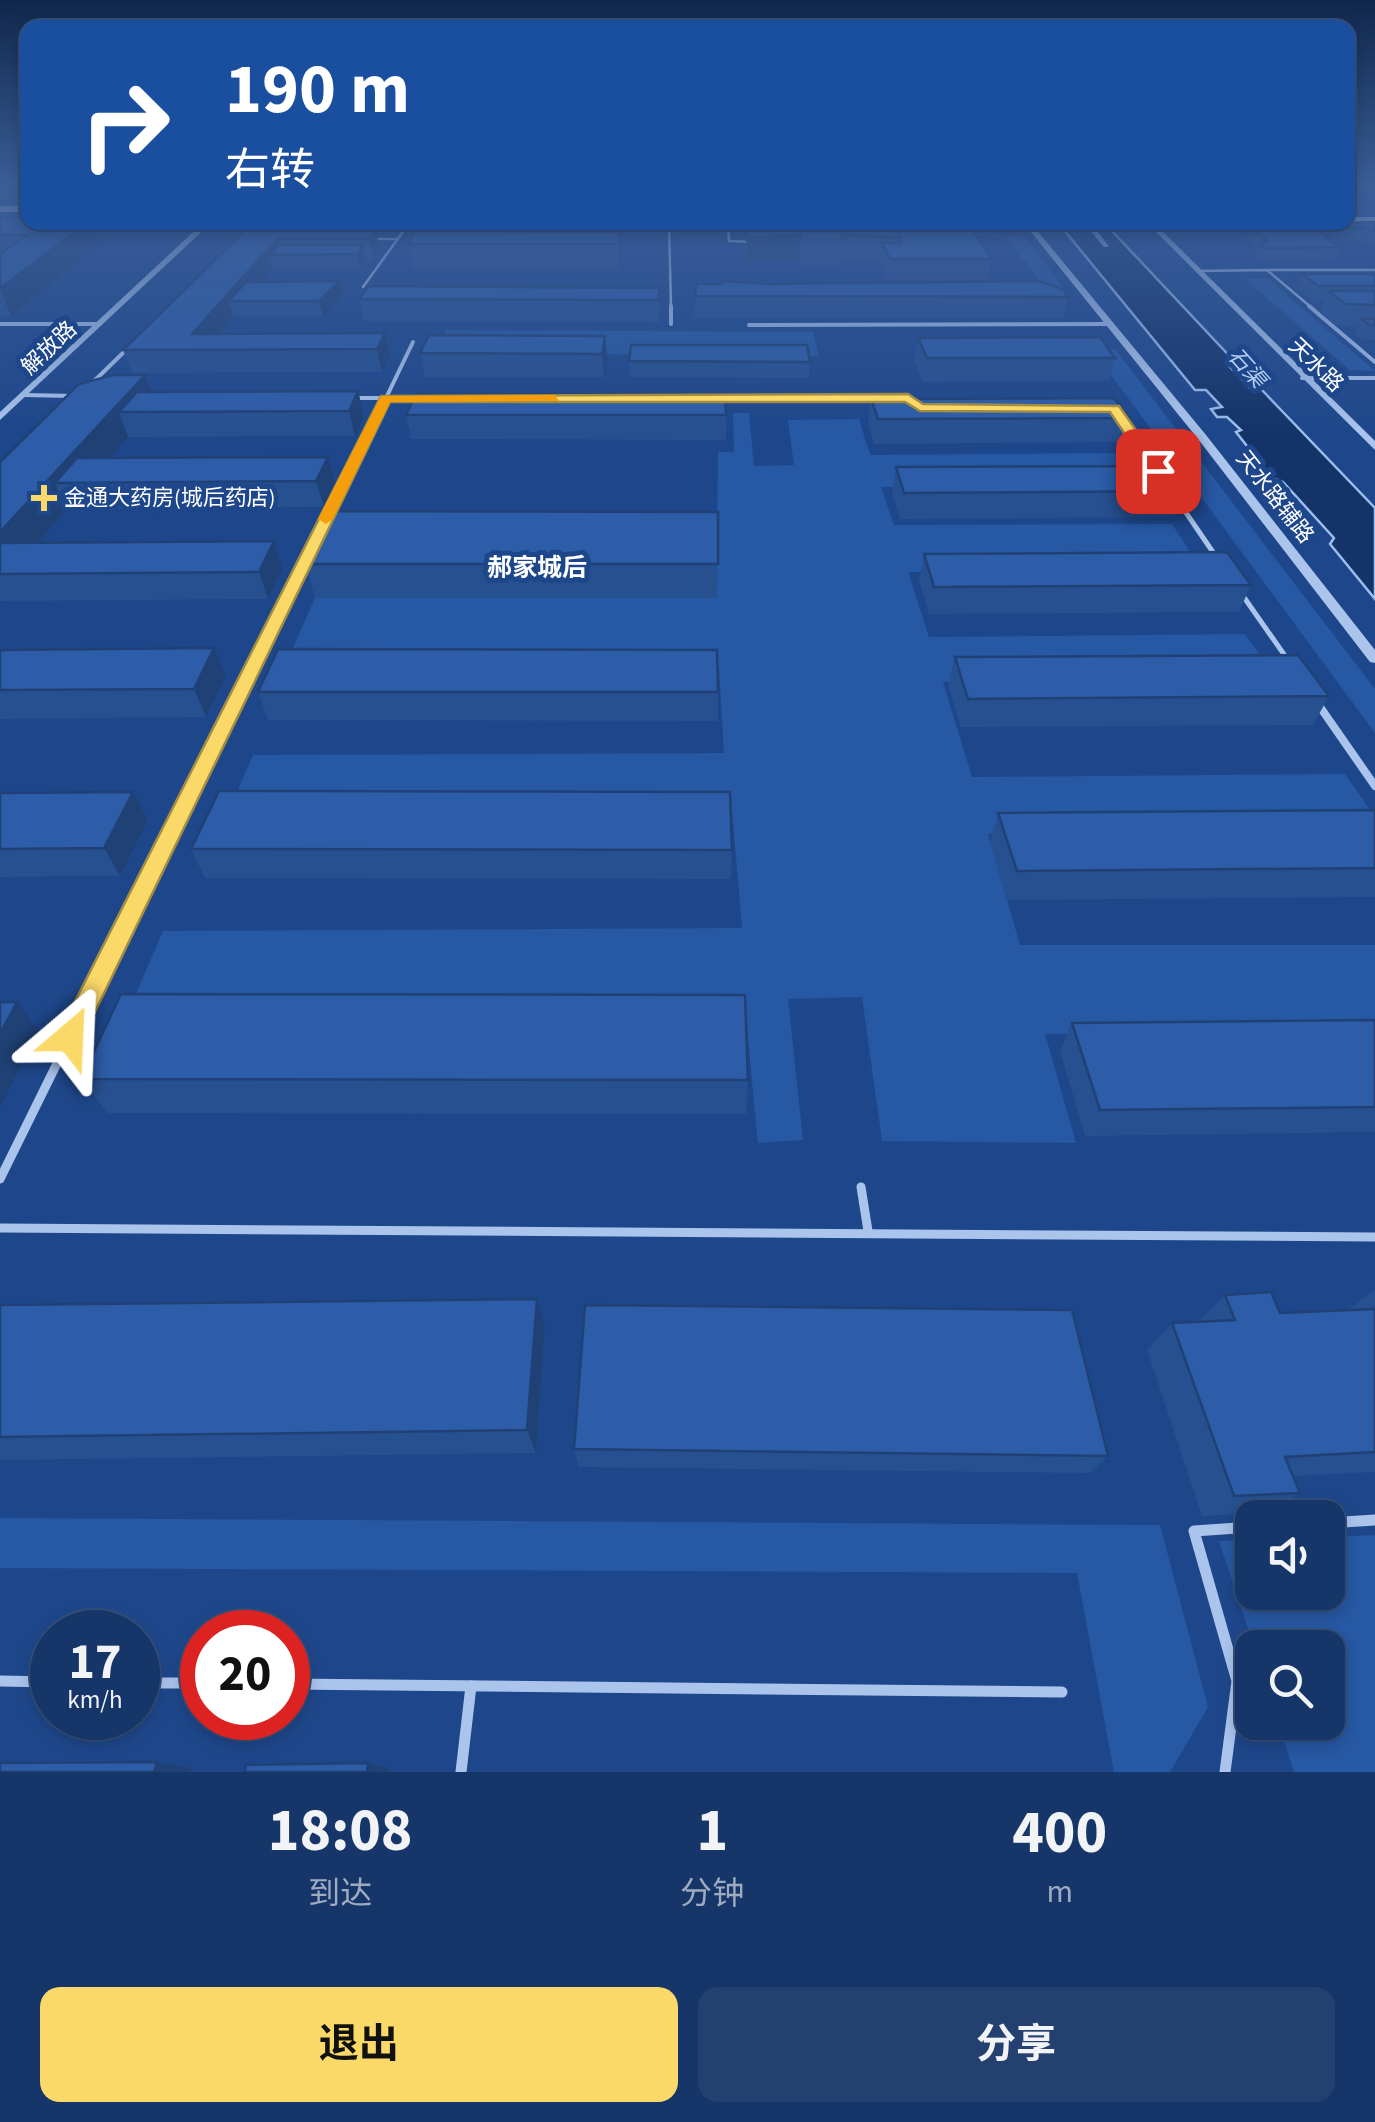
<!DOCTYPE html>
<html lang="zh">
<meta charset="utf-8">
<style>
body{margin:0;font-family:"Source Sans 3","Noto Sans SC",sans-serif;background:#234071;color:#f1f3f6;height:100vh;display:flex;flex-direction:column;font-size:38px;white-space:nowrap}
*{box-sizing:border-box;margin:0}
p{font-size:32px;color:#9eabc0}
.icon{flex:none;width:55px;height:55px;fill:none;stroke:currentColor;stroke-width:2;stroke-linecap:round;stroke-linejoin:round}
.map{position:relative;height:1772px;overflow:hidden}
.side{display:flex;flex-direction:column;background:#163568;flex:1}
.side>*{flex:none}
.guide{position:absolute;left:20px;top:20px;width:1335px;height:210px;border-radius:20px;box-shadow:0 5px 15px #0003,0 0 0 2px #35507c;background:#1a4fa0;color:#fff;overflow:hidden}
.controls{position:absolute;left:1235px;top:1500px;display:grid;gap:20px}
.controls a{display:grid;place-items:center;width:110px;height:110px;border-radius:20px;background:#163568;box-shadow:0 5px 15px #0003,0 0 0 2px #35507c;font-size:50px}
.speed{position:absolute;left:30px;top:1610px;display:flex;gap:20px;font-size:50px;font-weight:700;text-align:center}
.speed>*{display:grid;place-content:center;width:130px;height:130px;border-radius:50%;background:#163568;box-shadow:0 5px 15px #0003,0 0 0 2px #35507c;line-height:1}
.speed small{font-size:25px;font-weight:400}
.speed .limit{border:15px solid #d22;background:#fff;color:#111}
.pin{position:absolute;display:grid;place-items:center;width:85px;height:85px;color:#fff;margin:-42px;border-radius:20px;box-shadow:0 5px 15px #0006}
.me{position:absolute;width:110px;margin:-55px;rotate:26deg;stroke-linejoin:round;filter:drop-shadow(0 0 8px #0008)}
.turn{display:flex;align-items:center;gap:35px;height:210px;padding:0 40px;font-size:45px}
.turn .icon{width:130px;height:130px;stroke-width:2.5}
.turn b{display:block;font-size:70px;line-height:85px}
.eta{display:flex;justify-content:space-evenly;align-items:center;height:170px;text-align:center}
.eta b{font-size:60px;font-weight:700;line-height:70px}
.primary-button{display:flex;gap:20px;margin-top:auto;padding:20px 40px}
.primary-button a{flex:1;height:115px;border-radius:20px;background:#fbd969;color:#111;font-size:40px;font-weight:700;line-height:115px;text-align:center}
.primary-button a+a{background:#234071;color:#f1f3f6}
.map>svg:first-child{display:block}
.green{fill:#2758a3}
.water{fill:#143469;stroke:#9dbeed;stroke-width:2.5}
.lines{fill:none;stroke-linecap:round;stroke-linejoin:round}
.stream{fill:#9dbeed;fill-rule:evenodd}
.service-far5{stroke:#aac4ec;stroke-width:2.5}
.service-far4{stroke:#aac4ec;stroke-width:4}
.service-far3{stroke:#aac4ec;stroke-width:5}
.service-far2{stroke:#aac4ec;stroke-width:8}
.service-far1{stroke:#aac4ec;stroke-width:9}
.service{stroke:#aac4ec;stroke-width:11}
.tertiary{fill:#aac4ec;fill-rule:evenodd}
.primary{fill:#eff4ff;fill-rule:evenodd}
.wall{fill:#275090}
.shaded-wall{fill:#204176}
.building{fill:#2d5da8;stroke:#204176;stroke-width:2.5}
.route{fill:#fbd969;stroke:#a38d44;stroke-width:2.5}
.slow{fill:#f59e0b}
.poi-dot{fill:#fbd969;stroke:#1e478b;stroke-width:4}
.labels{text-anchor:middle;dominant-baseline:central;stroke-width:10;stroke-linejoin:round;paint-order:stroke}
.far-street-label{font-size:22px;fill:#fff;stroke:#1e478b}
.far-water-label{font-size:22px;font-style:italic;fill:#b6cef3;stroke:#1e478b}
.far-poi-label{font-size:22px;fill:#fff;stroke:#1e478b;text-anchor:start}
.far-quarter-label{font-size:25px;font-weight:bold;fill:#fff;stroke:#1e478b}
</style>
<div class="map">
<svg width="1375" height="1772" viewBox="0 0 1375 1772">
<rect width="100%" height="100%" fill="#1e478b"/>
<g class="green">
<path d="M933,231L1025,237L1064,289H1046L1007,238Z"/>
<path d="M1245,279H1268L1375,371L1350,370Z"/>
<path d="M446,330L813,332L819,356L436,353Z"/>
<path d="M1092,349H1115L1375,689V733Z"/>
<path d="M733,413H749L754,466L794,465L788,420L859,419L870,455L1128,453L1150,485L881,487L894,525L1172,524L1204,573L908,572L929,637L1245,634L1277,679L943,682L972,777L1345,774L1375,817V828L988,834L1020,945H1375V1031L1045,1034L1076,1143L882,1141L862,997L788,999L803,1140L758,1143L745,1009L127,1015L163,931L742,928L732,809L229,810L253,755L724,753L719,667L283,670L315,598H716L718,452H734Z"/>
<path d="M0,1518L1160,1525L1208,1707L1170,1772H1114L1077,1573L0,1568Z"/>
<path d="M1375,1535V1772H1294L1278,1723L1328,1722V1648L1254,1647L1219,1541L1252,1540V1592H1328V1537Z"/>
</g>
<path class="water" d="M1064,230L1112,231L1237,364L1228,365L1250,388H1260L1375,508V599L1330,544L1334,538L1283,482L1272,478L1236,432L1241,430L1227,417H1217L1211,409L1222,407L1206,390H1195Z"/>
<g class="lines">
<path class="stream" d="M1090,222L1108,245V247H1104L1083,222Z"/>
<g class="service-far5">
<path d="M669,222L671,308"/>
<path d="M728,222L729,241L754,242"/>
<path d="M368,239H398"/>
<path d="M1267,270H1375"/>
<path d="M1197,271L1267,270L1312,308"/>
<path d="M363,287L410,222"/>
</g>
<g class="service-far4">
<path d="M671,306V324"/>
<path d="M1309,306L1375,362"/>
<path d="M0,324H100"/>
<path d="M749,325L1109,324"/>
<path d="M1302,378H1375"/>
<path d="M88,387L128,348"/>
<path d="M24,395L74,396"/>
<path d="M353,398H386L413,342"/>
<path d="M716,399L908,398L915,404"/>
<path d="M1122,420L1156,468"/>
<path d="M351,468L386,398H422"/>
</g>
<g class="service-far3">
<path d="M1154,466L1160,474"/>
<path d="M1176,498L1219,561"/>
<path d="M1241,593L1290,663"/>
<path d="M248,677L353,466"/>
</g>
<g class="service-far2">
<path d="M1318,704L1375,786"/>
<path d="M113,951L249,675"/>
</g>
<g class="service-far1">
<path d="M0,1179L114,948"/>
<path d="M861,1187L868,1231"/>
<path d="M0,1228L1375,1237"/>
</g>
<g class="service">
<path d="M1328,1523L1375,1520"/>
<path d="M0,1681L52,1682"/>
<path d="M138,1683H202"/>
<path d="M288,1684L1062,1692"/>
<path d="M461,1772L471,1686"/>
<path d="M1225,1772L1237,1681L1194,1531L1252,1527"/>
</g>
<g class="tertiary">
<path d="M204,222H212L0,420V412Z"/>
<path d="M1023,222H1030L1206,435L1375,650V663L1370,662L1198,439Z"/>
<path d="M1146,222H1153L1375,441V450Z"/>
</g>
<g class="primary">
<rect x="0" y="206" width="28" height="6"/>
<rect x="1348" y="217" width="27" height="6"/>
</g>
</g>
<g class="wall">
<rect x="0" y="184" width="28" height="2"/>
<path d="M0,218L28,222H96L103,242L11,316H0Z"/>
<path d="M1375,222V248L1364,241H1332L1340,247L1335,261L1260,262L1256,259L1258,251L1245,239L1250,226Z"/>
<path d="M680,226L719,227V239H680Z"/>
<path d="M746,226L898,231L992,259L988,280H888L880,262L841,260V266H801L799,259L746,263Z"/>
<path d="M247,229H376L380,249L373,259H366L360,269H273L262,282L343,296L323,316H233L219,334L385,333L390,356L382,372L132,373L123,350Z"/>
<path d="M621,232L622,257L620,270L412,269L408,244Z"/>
<path d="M1302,274H1375V340H1363L1355,334L1358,327L1335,325L1320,313L1325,301H1312L1297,288Z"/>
<path d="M766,284L1068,297L1063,318H695V296Z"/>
<path d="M660,288L659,322L364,321L359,299Z"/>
<path d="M605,336L607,359L604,377H425L420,353Z"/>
<path d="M918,338L1115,358L1109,381L923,382L914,361Z"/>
<path d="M629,361L810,362L809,378L630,377Z"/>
<path d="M145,375L151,392L358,391L364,416L355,436L128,437L110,458L328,457L335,482L324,507L67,509L38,543L274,541L283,568L268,599L0,601V462Z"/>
<path d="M871,399L1129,418L1121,442L874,444L868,423Z"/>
<path d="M406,415H726V440L411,439Z"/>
<path d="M896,467L1184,491L1175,517L900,519L892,493Z"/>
<path d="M718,512L717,598H315L305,564Z"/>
<path d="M924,554L1251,585L1239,612L929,614L919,581Z"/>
<path d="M0,650L226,676L206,717L0,719Z"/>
<path d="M955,657L1329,696L1313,725L961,727L948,685Z"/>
<path d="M258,692H718V721L268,720Z"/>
<path d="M133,792L148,820L120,876L0,877V793Z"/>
<path d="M1375,810V897L1007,900L990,841L998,813Z"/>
<path d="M191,849L732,850L731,879L205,878Z"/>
<path d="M1375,1020V1132L1085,1136L1060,1051L1072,1023Z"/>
<path d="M81,1079L748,1080L746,1114L108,1113Z"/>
<path d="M1375,1290V1472L1293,1476L1300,1493L1265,1513L1202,1516L1147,1350L1172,1323L1199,1321L1225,1295L1280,1313L1348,1310L1372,1291Z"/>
<path d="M0,1305L545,1326L536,1453L0,1460Z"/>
<path d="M574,1449L1108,1456L1090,1473L579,1467Z"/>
</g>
<g class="shaded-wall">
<path d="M88,222H96L103,242L11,316L0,288Z"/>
<path d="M376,229L380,249L373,259L369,239Z"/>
<path d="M621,232L622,257L620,270L619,244Z"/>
<path d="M801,234L799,259L746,263L747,238Z"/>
<path d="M277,239L281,255H270L273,269L246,301H229L233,316L205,350L192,334Z"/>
<path d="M363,245L366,259L360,269L357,254Z"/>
<path d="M340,281L343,296L323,316L319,301Z"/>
<path d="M385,333L390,356L382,372L377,349Z"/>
<path d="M605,336L607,359L604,377L602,354Z"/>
<path d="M145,375L156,405L119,412L128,437L89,483H55L67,509L11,574H0V532Z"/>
<path d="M358,391L364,416L355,436L349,411Z"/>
<path d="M328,457L335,482L324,507L316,481Z"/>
<path d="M274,541L283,568L268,599L259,572Z"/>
<path d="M214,648L226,676L206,717L194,689Z"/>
<path d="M133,792L148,820L120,876L104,848Z"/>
<path d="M17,1002L38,1030L0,1108V1034Z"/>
<path d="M537,1299L545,1326L536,1453L527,1430Z"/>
<path d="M157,1762L191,1768L190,1772H154Z"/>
<path d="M368,1763L389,1768V1772H367Z"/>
</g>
<g class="building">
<path d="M0,218H28V222H88L0,288V254L28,235H0Z"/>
<path d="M1375,222V231L1369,228L1313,227L1340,247L1265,248L1261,245L1267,240L1250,226Z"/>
<path d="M342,223L336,229H376L369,239H277L192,334L385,333L377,349L123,350L247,229H297L300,224Z"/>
<path d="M680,226L719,227V232H680Z"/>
<path d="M746,226H896L901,238L841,234L843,240H802L801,234L747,238Z"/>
<path d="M414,231L621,232L619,244H408Z"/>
<path d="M898,231H973L992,259H890L882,243H900L901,238Z"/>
<path d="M278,245H363L357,254L270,255Z"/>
<path d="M1302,274H1375V286H1318Z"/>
<path d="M340,281L319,301H229L246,282Z"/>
<path d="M723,281L766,284L1038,281L1063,289L1068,297L695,296L696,284H723Z"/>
<path d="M368,286L660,288L658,300L359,299Z"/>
<path d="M1329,291H1375V305L1345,304Z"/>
<path d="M1362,319H1375V325H1370Z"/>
<path d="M429,335L605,336L602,354L420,353Z"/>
<path d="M1100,337L1115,358H927L918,338Z"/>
<path d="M631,345H807L810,362L629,361Z"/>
<path d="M113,375H145L0,532V462L79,384Z"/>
<path d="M358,391L349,411L119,412L137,392Z"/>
<path d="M416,394H725L726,415H406Z"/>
<path d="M1114,398L1129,418L878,419L871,399Z"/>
<path d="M328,457L316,481L55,483L77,458Z"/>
<path d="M1165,466L1184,491L904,493L896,467Z"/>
<path d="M330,511L718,512V564H305Z"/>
<path d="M274,541L259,572L0,574V543Z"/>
<path d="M1227,552L1251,585L934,587L924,554Z"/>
<path d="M214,648L194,689L0,690V650Z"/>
<path d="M278,649L717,650L718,692H258Z"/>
<path d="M1298,655L1329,696L968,699L955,657Z"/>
<path d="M219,791L730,792L732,850L191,849Z"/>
<path d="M133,792L104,848L0,849V793Z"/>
<path d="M1375,810V868L1017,871L998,813Z"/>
<path d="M121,994L745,995L748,1080L81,1079Z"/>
<path d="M0,1002H17L0,1034Z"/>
<path d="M1375,1020V1107L1100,1110L1072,1023Z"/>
<path d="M1271,1292L1280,1313L1375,1309V1452L1285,1457L1300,1493L1234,1496L1172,1323L1235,1320L1225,1295Z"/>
<path d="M537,1299L527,1430L0,1437V1305Z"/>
<path d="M585,1305L1072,1310L1108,1456L574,1449Z"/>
<path d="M157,1762L154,1772H0V1763Z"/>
<path d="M368,1763L367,1772H245L246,1765Z"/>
</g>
<linearGradient id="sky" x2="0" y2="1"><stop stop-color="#10274c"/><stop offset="0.43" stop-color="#3b5e98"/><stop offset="1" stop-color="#3b5e98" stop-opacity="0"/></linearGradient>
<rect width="1375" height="432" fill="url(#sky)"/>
<path class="route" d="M908,394L923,404L1119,406L1165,471L1152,474L1110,412L920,411L905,402H390L79,1045H61L57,1037L381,396Z"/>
<path class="slow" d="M555,395L559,401L390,402L333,519L326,524L318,519L381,396Z"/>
<path class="poi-dot" d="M39 483h10v10h10v10h-10v10h-10v-10h-10v-10h10z"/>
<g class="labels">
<g class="far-street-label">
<text transform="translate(49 348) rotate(-43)">解放路</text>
<text transform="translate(1316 365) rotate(44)">天水路</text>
<text transform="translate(1275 497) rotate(52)">天水路辅路</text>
</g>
<g class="far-water-label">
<text transform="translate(1247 368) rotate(48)">石渠</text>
</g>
<g class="far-poi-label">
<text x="64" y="498">金通大药房(城后药店)</text>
</g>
<g class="far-quarter-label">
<text x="537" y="568">郝家城后</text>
</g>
</g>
</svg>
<div class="controls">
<a><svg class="icon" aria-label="sound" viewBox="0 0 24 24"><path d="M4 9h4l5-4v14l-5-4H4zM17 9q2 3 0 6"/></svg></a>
<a><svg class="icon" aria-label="search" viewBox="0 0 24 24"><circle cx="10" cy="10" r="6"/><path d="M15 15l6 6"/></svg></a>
</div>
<div class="speed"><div>17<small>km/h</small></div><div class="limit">20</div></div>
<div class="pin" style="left:1158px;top:471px;background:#d93025"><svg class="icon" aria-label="arrive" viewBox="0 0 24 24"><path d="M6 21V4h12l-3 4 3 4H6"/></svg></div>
<svg class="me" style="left:70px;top:1037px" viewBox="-20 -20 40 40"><path d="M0-17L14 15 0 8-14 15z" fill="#fbd969" stroke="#fff" stroke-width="4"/></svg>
<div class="guide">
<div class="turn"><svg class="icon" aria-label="right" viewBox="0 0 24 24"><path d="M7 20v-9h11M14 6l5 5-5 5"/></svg><div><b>190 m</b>右转</div></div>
</div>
</div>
<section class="side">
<div class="eta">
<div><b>18:08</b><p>到达</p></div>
<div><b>1</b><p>分钟</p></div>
<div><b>400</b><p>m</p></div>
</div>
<div class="primary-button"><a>退出</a><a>分享</a></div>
</section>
